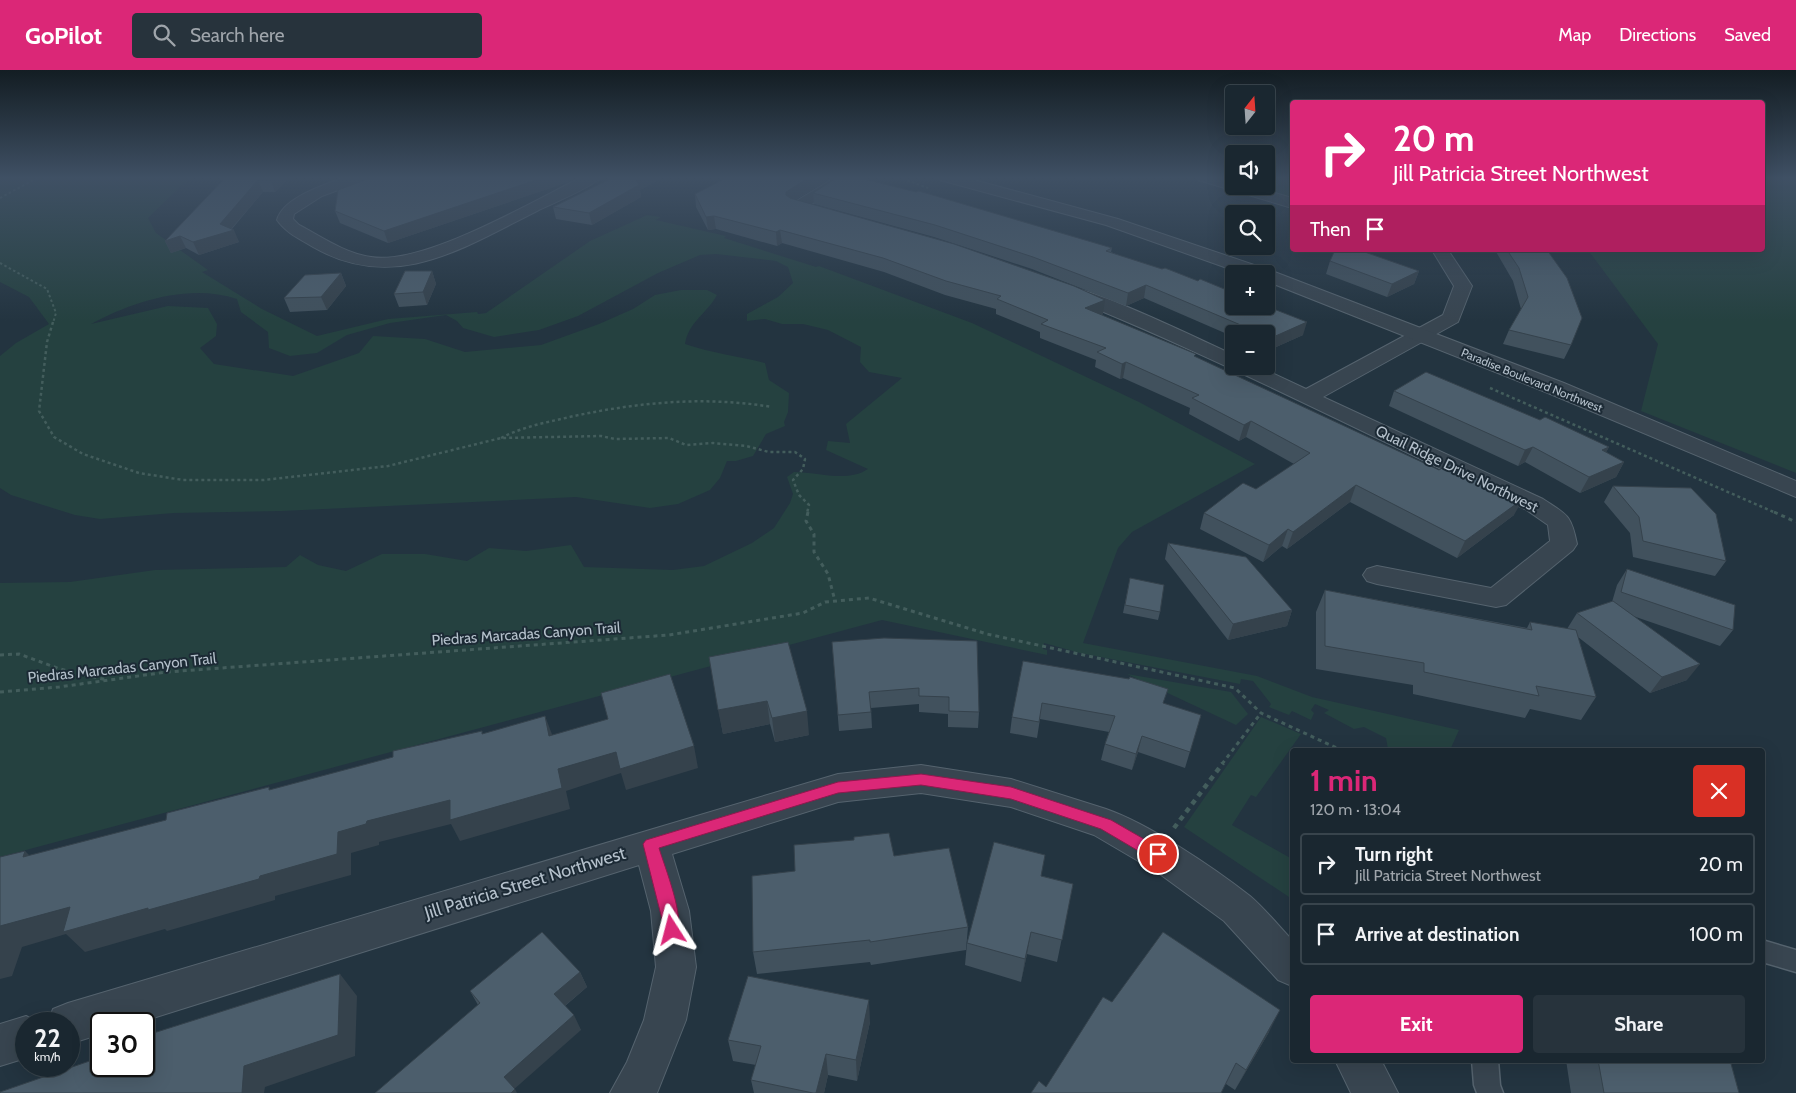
<!DOCTYPE html>
<meta charset="utf-8">
<style>
body{margin:0;font-family:Cabin,sans-serif;background:#27333c;color:#f1f3f6;height:100vh;display:flex;flex-direction:column;font-size:19px;white-space:nowrap}
*{box-sizing:border-box;margin:0}
p{font-size:16px;color:#9fa5ab}
.icon{flex:none;width:28px;height:28px;fill:none;stroke:currentColor;stroke-width:2;stroke-linecap:round;stroke-linejoin:round}
.map{position:relative;flex:1;overflow:hidden}
.drawer{position:absolute;left:1290px;top:678px;width:475px;height:315px;display:flex;flex-direction:column;background:#1a2730;border-radius:5px;box-shadow:0 5px 20px #0002,0 0 0 1px #38444c}
.drawer>*{flex:none}
.banner{position:absolute;left:1290px;top:30px;width:475px;height:152px;border-radius:5px;box-shadow:0 5px 20px #0002,0 0 0 1px #38444c;background:#db2777;color:#fff;overflow:hidden}
.needle{width:32px;rotate:17deg}
.buttons{position:absolute;left:1225px;top:15px;display:grid;gap:10px}
.buttons a{display:grid;place-items:center;width:50px;height:50px;border-radius:5px;background:#1a2730;box-shadow:0 5px 20px #0002,0 0 0 1px #38444c;font-size:25px}
.speed{position:absolute;left:15px;top:942px;display:flex;gap:10px;font-size:25px;font-weight:700;text-align:center}
.speed>*{display:grid;place-content:center;width:65px;height:65px;border-radius:50%;background:#1a2730;box-shadow:0 5px 20px #0002,0 0 0 1px #38444c;line-height:1}
.speed small{font-size:12px;font-weight:400}
.speed .limit{border:2px solid #111;border-radius:8px;background:#fff;color:#111}
.pin{position:absolute;display:grid;place-items:center;width:42px;height:42px;color:#fff;margin:-21px;border:2px solid #fff;border-radius:50%;box-shadow:0 1px 5px #0007}
.me{position:absolute;width:55px;margin:-28px;rotate:351deg;stroke-linejoin:round;filter:drop-shadow(0 0 4px #0008)}
.turn{display:flex;align-items:center;gap:18px;height:105px;padding:0 20px;font-size:22px}
.turn .icon{width:65px;height:65px;stroke-width:2.5}
.turn b{display:block;font-size:35px;line-height:42px}
.then{display:flex;align-items:center;height:48px;padding:0 20px;background:#0003;gap:10px;font-size:19px}
.round{display:grid;place-items:center;flex:none;width:52px;height:52px;border-radius:5px;background:#27333c}
.overview{display:flex;align-items:center;justify-content:space-between;height:85px;padding:0 20px}
h1{font-size:30px;font-weight:800;line-height:38px;color:#db2777}
.action{display:flex;gap:10px;margin-top:auto;padding:10px 20px}
.action a{flex:1;height:58px;border-radius:5px;background:#db2777;color:#fff;font-size:20px;font-weight:800;line-height:58px;text-align:center}
.action a+a{background:#27333c;color:#f1f3f6}
ul{padding:0;list-style:none}
li{display:flex;align-items:center;gap:15px;height:62px;margin:0 10px 8px;padding:0 10px;border:2px solid #38444c;border-radius:5px}
li div{flex:1}
li b{display:block;font-size:19px}
li em{font-style:normal}
header{display:flex;align-items:center;gap:30px;box-sizing:border-box;height:70px;padding:0 25px;background:#db2777;color:#fff}
header strong{font-size:24px}
nav{display:flex;gap:28px;margin-inline-start:auto;font-size:18px}
.search{width:350px;height:45px;background:#27333c;display:flex;align-items:center;gap:12px;box-sizing:border-box;padding:0 18px;border-radius:5px;color:#9fa5ab;font-size:19px}
.map>svg:first-child{display:block}
.green{fill:#254140}
.lines{fill:none;stroke-linecap:round;stroke-linejoin:round}
.service-casing{stroke:#55636e;stroke-width:3}
.minor-casing{stroke:#55636e;stroke-width:2}
.tertiary-casing{stroke:#55636e;stroke-width:2}
.path-far3{stroke:#435d5c;stroke-width:2;stroke-dasharray:2.5 2.5;stroke-linecap:butt}
.path-far2{stroke:#435d5c;stroke-width:2.5;stroke-dasharray:3 3;stroke-linecap:butt}
.path-far1{stroke:#435d5c;stroke-width:3;stroke-dasharray:4 4;stroke-linecap:butt}
.path{stroke:#435d5c;stroke-width:4.5;stroke-dasharray:5 5;stroke-linecap:butt}
.service{fill:#384550;fill-rule:evenodd}
.minor{fill:#384550;fill-rule:evenodd}
.tertiary{fill:#384550;fill-rule:evenodd}
.wall{fill:#41515d}
.shaded-wall{fill:#35424c}
.building{fill:#4c5e6c;stroke:#35424c}
.route{fill:#db2777;stroke:#8e194d}
.labels{text-anchor:middle;dominant-baseline:central;stroke-width:4;stroke-linejoin:round;paint-order:stroke}
.far-street-label{font-size:12px;fill:#b4c0cb;stroke:#1c2a35}
.street-label{font-size:15px;fill:#b4c0cb;stroke:#1c2a35}
.near-street-label{font-size:18px;fill:#b4c0cb;stroke:#1c2a35}
</style>
<header>
<strong>GoPilot</strong>
<div class="search"><svg class="icon" aria-label="search" viewBox="0 0 24 24"><circle cx="10" cy="10" r="6"/><path d="M15 15l6 6"/></svg>Search here</div>
<nav><a>Map</a><a>Directions</a><a>Saved</a></nav>
</header>
<div class="map">
<svg width="1796" height="1023" viewBox="0 0 1796 1023">
<rect width="100%" height="100%" fill="#233440"/>
<g class="green">
<path d="M0,107H190L148,148L156,163L208,200L202,202L262,239L317,266L388,249L477,242L478,244L486,243L590,171L647,145L661,147L656,150L726,166L724,168L816,197L819,196L972,253L1139,332L1255,394L1132,462L1118,478L1083,573L1257,606L1312,627L1459,660L1450,680H1391L1388,679L1386,668L1364,657L1354,659L1324,643L1329,640L1315,634L1311,640L1314,643L1311,650L1292,641L1289,645L1269,637L1271,634L1253,611L1241,609L1240,614L1080,583L1044,573L1043,579L1047,580V585L882,550L0,787V513L70,512L155,500L286,497L300,485L318,495L346,501L382,484H425L467,491L489,478L526,481L571,475L584,497L673,500L704,496L752,473L774,458L790,433L793,424L787,407L794,402C818,402 847,413 868,399L826,380L828,371L850,373L846,354L902,308L869,302L860,292L861,277L828,260L803,254H782L765,249L747,251V244L778,227L793,213L788,197L776,191L716,184L700,185L658,203L578,246L539,260L494,267L463,258L457,251L446,245L390,253L347,265L317,283L290,286L269,278L268,262L241,242L237,229C190,213 133,231 91,254L168,236L208,238L217,254L216,266L200,278L214,294L293,306L359,283L373,266L425,269L465,282L541,275L599,254L633,239L655,225L681,220H707L717,225C706,245 689,251 685,274C711,283 738,286 765,293L769,310L789,323L788,342L784,352L785,356L766,364L753,386L736,391H727L720,408L710,420L678,434L650,438L576,427L282,441L174,443L100,449L75,445L11,425L0,418V286L16,273L49,254L29,227L0,212Z"/>
<path d="M1266,107H1292V127L1253,116H1266Z"/>
<path d="M1763,107H1796V403L1641,341L1658,274L1588,180H1762Z"/>
<path d="M1127,604L1231,622L1248,644L1236,655Z"/>
<path d="M1261,647L1301,664L1256,727L1251,725L1232,755L1292,789V829L1184,757Z"/>
</g>
<g class="lines">
<defs>
<g id="service">
<path d="M1762,870L1796,880V902L1762,892Z"/>
<path d="M1472,990H1498L1500,1015L1503,1023H1477L1474,1015Z"/>
</g>
<g id="minor">
<path d="M345,107H367L365,110L322,126L294,144L293,149L299,155C322,167 344,183 371,187C423,196 533,131 582,107H601C593,117 551,134 537,141C463,178 395,224 313,177C300,169 286,163 277,150C283,127 325,115 345,107Z"/>
<path d="M836,107H854L810,135L831,140L833,143L831,146C821,149 794,144 788,136Z"/>
<path d="M1196,107H1220L1234,111V116H1251L1292,128V138L1198,110Z"/>
<path d="M1432,180H1448L1472,216L1458,252L1323,327L1543,429C1567,445 1571,444 1577,474L1573,480L1506,535L1496,537L1377,514L1367,511L1363,505L1367,499L1377,496L1491,518L1550,471L1548,455L1525,439C1372,367 1221,289 1065,226L1062,222L1065,218C1085,213 1207,273 1234,285V296H1257L1306,319L1443,245L1454,216Z"/>
<path d="M921,695L1011,709L1106,739C1149,754 1213,797 1250,826C1265,839 1279,856 1292,870V916L1278,910L1224,851L1157,802L1094,765L1011,737L921,723L838,732L672,784L689,841L696,897L686,950L657,1023H610L627,992L644,950L656,897L651,841L639,795L134,954H101V964L69,974V954H47L53,939L68,933L838,704Z"/>
<path d="M26,946L42,954H26V988L0,996V954Z"/>
<path d="M1335,990H1381L1398,1023H1351Z"/>
</g>
<path id="tertiary" d="M938,107H963L1118,149L1272,201L1564,313L1796,411V427L1548,323L1266,211V204H1244L1106,155L940,110Z"/>
</defs>
<use href="#service" class="service-casing"/>
<use href="#minor" class="minor-casing"/>
<use href="#tertiary" class="tertiary-casing"/>
<g class="path-far3">
<path d="M898,107L928,118"/>
<path d="M0,128L39,107"/>
<path d="M0,193L47,219L56,243L53,253"/>
</g>
<g class="path-far2">
<path d="M53,252L47,272L39,341L54,367L83,384L139,403L183,410H264L388,396L501,368L601,366L615,369L669,368L686,375L713,373L746,376L769,382H795L805,389L803,399L793,410L799,425L809,435L807,443"/>
<path d="M1490,318L1776,443"/>
<path d="M501,368C524,356 549,352 574,346C641,332 705,326 772,337"/>
</g>
<g class="path-far1">
<path d="M808,442L806,451L814,464V482L828,504L835,531"/>
<path d="M1774,442L1796,452"/>
<path d="M0,585L19,584L60,599L107,610"/>
<path d="M0,622L59,617L167,602L669,565L803,543L825,532L869,528L987,564L1235,618L1261,643L1341,680"/>
<path d="M1222,694L1261,643"/>
</g>
<path class="path" d="M1174,758L1223,693"/>
<use href="#service" class="service"/>
<use href="#minor" class="minor"/>
<use href="#tertiary" class="tertiary"/>
</g>
<g class="wall">
<path d="M226,107H290L275,122H263L232,159L239,172L199,185L186,178L171,183L165,171Z"/>
<path d="M607,107H664L640,120L641,127L592,155L556,149L553,137L608,110Z"/>
<path d="M1071,107H1089L1082,110Z"/>
<path d="M568,112L388,173L340,153L335,141Z"/>
<path d="M825,112L795,130L1103,244L1102,245L1196,287L1514,445L1457,488L1350,432L1287,479L1282,476L1263,492L1200,459L1204,443L1256,419L1294,394L1246,367L1239,371L1189,344L1190,338L1123,308L1120,309L1095,297L1096,290L1040,268V262L996,244V239L945,225L884,202L782,173L777,176L716,159L708,160L696,137L695,124Z"/>
<path d="M813,123L1112,178L1111,182L1303,265L1267,281H1266V264H1234V267L1144,228L1126,236L1032,199L934,167L814,134Z"/>
<path d="M1495,180H1547L1571,275L1564,289L1503,274L1509,260L1521,239L1513,211Z"/>
<path d="M1330,191L1419,201L1414,214L1387,227L1326,204Z"/>
<path d="M432,201L436,214L427,235L399,237L394,224Z"/>
<path d="M341,203L346,216L327,240L290,242L284,228Z"/>
<path d="M1394,321L1540,350L1609,377L1606,382L1624,392L1616,407L1580,423L1525,392L1518,396L1389,336Z"/>
<path d="M1613,416L1726,491L1715,506L1633,487L1630,463L1604,432Z"/>
<path d="M1168,473L1292,540L1287,556L1228,570L1165,489Z"/>
<path d="M1627,499L1733,560L1720,576L1633,546L1687,610L1650,623L1578,567L1596,627L1581,650L1530,639L1525,648L1413,624V615L1316,599V542L1325,520L1527,558L1530,552L1567,559L1577,543L1612,532L1617,515Z"/>
<path d="M1130,508L1160,542L1158,550L1123,543Z"/>
<path d="M832,572L979,642L978,658L948,657V644L919,642V634L871,638L872,658L839,661Z"/>
<path d="M709,587L809,665L775,672L770,654L723,664Z"/>
<path d="M1023,591L1201,645L1185,698L1138,682L1132,700L1101,690L1105,674L1109,662L1040,649L1037,668L1010,663L1012,647Z"/>
<path d="M894,786L968,857L966,880L871,895L870,892L757,904L753,882L795,801Z"/>
<path d="M1042,806L1073,814L1057,892L1027,884L1021,912L965,895L967,873Z"/>
<path d="M580,902L587,917L565,936L581,960L478,935L470,921Z"/>
<path d="M1112,932L1269,962L1235,1020L1226,1014L1046,1017Z"/>
<path d="M870,952L857,1011L828,1005L824,1023H754L751,1010L756,995L733,991L728,970Z"/>
<path d="M1566,990H1730L1739,1023H1571Z"/>
</g>
<g class="shaded-wall">
<path d="M273,107H290L275,122L271,110Z"/>
<path d="M545,107H577L568,112L388,173L384,161Z"/>
<path d="M641,107H664L640,120L641,127L592,155L589,143Z"/>
<path d="M810,107H824L825,112L787,134L786,122Z"/>
<path d="M1082,107H1089L1082,110Z"/>
<path d="M258,110L263,122L229,161L234,160L239,172L199,185L193,172L220,154Z"/>
<path d="M714,146L716,159L708,160L706,147Z"/>
<path d="M780,160L782,173L777,176L776,162Z"/>
<path d="M180,166L186,178L171,183L165,171Z"/>
<path d="M432,201L436,214L427,235L423,222Z"/>
<path d="M1419,201L1414,214L1387,227L1392,214Z"/>
<path d="M341,203L346,216L327,240L321,227Z"/>
<path d="M1146,215L1144,228L1126,236L1128,223Z"/>
<path d="M1105,230L1103,244L1083,252L1085,238Z"/>
<path d="M1307,252L1303,265L1267,281L1271,268Z"/>
<path d="M1126,292L1123,308L1120,309L1122,294Z"/>
<path d="M1251,351L1246,367L1239,371L1244,355Z"/>
<path d="M1533,377L1525,392L1518,396L1525,380Z"/>
<path d="M1609,377L1601,392L1602,380Z"/>
<path d="M1624,392L1616,407L1580,423L1589,407Z"/>
<path d="M1356,415L1350,432L1287,479L1293,462Z"/>
<path d="M1523,429L1514,445L1457,488L1465,471Z"/>
<path d="M1288,459L1282,476L1263,492L1269,475Z"/>
<path d="M1292,540L1287,556L1228,570L1233,554Z"/>
<path d="M1700,594L1687,610L1650,623L1662,607Z"/>
<path d="M767,631L770,654L723,664L718,640Z"/>
<path d="M807,641L809,665L775,672L772,648Z"/>
<path d="M545,646L553,667L549,666Z"/>
<path d="M1142,666L1138,682L1132,700L1136,684Z"/>
<path d="M694,676L698,698L626,720L621,703L566,721L570,739L460,771L451,754L379,772V775L351,783V805L275,826V830L167,861L165,859L85,882L66,864L22,877L12,906L0,909V856L70,837L148,838L260,806L338,762L367,751L558,699L616,682Z"/>
<path d="M25,781L46,802L23,787Z"/>
<path d="M1031,862L1027,884L1021,912L1025,889Z"/>
<path d="M580,902L587,917L561,939L554,924Z"/>
<path d="M340,904L357,926L355,986L265,1017L264,1023H242L244,996Z"/>
<path d="M869,930L870,952L857,1011L856,990Z"/>
<path d="M1280,940L1269,962L1235,1020L1246,1000Z"/>
<path d="M574,945L581,960L512,1021L504,1007Z"/>
<path d="M826,984L828,1005L824,1023H816Z"/>
<path d="M515,1019L517,1023H511Z"/>
</g>
<g class="building">
<path d="M226,107H273L271,110H258L220,154L234,160L193,172L180,166L165,171Z"/>
<path d="M373,107H545L384,161L335,141L338,120Z"/>
<path d="M610,107H641L636,110L639,115L589,143L553,137L610,109Z"/>
<path d="M728,107H810L786,122V125L790,128L954,174L1074,216L1105,230L1085,238L1196,284L1194,286L1439,400L1449,394L1523,429L1465,471L1356,415L1293,462L1288,459L1269,475L1204,443L1243,413L1256,419L1310,383L1251,351L1244,355L1192,328L1199,325L1126,292L1122,294L1097,282L1106,278L1041,254L1048,250L997,229L1001,226L946,211L883,188L780,160L776,162L714,146L706,147L695,124Z"/>
<path d="M838,107H856L916,122L919,121L1112,178L1106,181L1162,199L1165,198L1198,211L1200,209L1234,223V236H1266L1307,252L1271,268L1266,266V264H1262L1146,215L1128,223L1033,187L935,155L813,123Z"/>
<path d="M1335,180H1359L1419,201L1392,214L1330,191Z"/>
<path d="M1507,180H1547L1567,208L1582,248L1571,275L1509,260L1528,227L1519,198Z"/>
<path d="M405,201H432L423,222L394,224Z"/>
<path d="M341,203L321,227L284,228L305,205Z"/>
<path d="M1426,302L1540,350L1545,347L1609,377L1602,380L1624,392L1589,407L1533,377L1525,380L1394,321Z"/>
<path d="M1613,416L1691,418L1716,444L1726,491L1643,471L1639,447Z"/>
<path d="M1168,473L1246,487L1292,540L1233,554Z"/>
<path d="M1627,499L1735,535L1733,560L1621,522Z"/>
<path d="M1130,508L1164,515L1160,542L1125,535Z"/>
<path d="M1325,520L1532,560L1530,552L1576,560L1596,627L1536,616L1539,626L1424,602V593L1325,576Z"/>
<path d="M1613,531L1700,594L1662,607L1577,543Z"/>
<path d="M884,568L977,571L979,642L949,641V627L919,626V618L869,622L871,642L838,645L832,572Z"/>
<path d="M788,572L807,641L772,648L767,631L718,640L709,587Z"/>
<path d="M1023,591L1129,609L1130,607L1168,619L1163,633L1201,645L1190,682L1142,666L1136,684L1105,674L1115,646L1042,633L1039,652L1012,647Z"/>
<path d="M670,604L694,676L620,699L616,682L558,699L562,718L450,750V730L367,751L366,754L338,762L337,784L260,806L259,809L148,840V838L63,862L70,837L0,856V787L25,781L23,787L166,750L167,743L269,717V720L393,687V681L482,661V664L545,646L549,666L608,649L601,623Z"/>
<path d="M889,763L894,786L949,778L968,857L870,872V870L753,882L752,806L795,801L794,775L854,770V767Z"/>
<path d="M994,772L1045,785L1041,806L1073,814L1062,870L1031,862L1025,889L967,873Z"/>
<path d="M542,862L580,902L554,924L574,945L504,1007L515,1019L511,1023H375L480,933L470,921Z"/>
<path d="M1163,862L1280,940L1246,1000L1236,993L1221,1023H1031L1039,1011L1046,1017L1103,927L1112,932Z"/>
<path d="M340,904L338,965L244,996L242,1023H0V1022L101,987V996H144V966Z"/>
<path d="M748,906L869,930L856,990L826,984L816,1023H813L751,1010L761,976L728,970Z"/>
<path d="M1598,990H1730L1739,1023H1604Z"/>
</g>
<linearGradient id="sky" x2="0" y2="1"><stop stop-color="#131d23"/><stop offset="0.43" stop-color="#3f5064"/><stop offset="1" stop-color="#3f5064" stop-opacity="0"/></linearGradient>
<rect width="1796" height="251" fill="url(#sky)"/>
<path class="route" d="M921,704L1011,717L1111,750L1163,780L1165,784L1163,789L1158,791L1152,789L1101,759L1011,729L921,715L838,723L659,778C665,798 685,847 677,865L672,867L666,865L643,774L646,770L838,712Z"/>
<g class="labels">
<g class="far-street-label">
<text transform="translate(1532 310) rotate(22)">Paradise Boulevard Northwest</text>
</g>
<g class="street-label">
<text transform="translate(1457 399) rotate(26)">Quail Ridge Drive Northwest</text>
<text transform="translate(526 564) rotate(-4)">Piedras Marcadas Canyon Trail</text>
<text transform="translate(122 598) rotate(-6)">Piedras Marcadas Canyon Trail</text>
</g>
<g class="near-street-label">
<text transform="translate(525 813) rotate(-17)">Jill Patricia Street Northwest</text>
</g>
</g>
</svg>
<div class="buttons">
<a><svg class="needle" viewBox="-14 -14 28 28"><path d="M0-13l5 13h-10z" fill="#e53935"/><path d="M0 13l5-13h-10z" fill="#9fa5ab"/></svg></a>
<a><svg class="icon" aria-label="sound" viewBox="0 0 24 24"><path d="M4 9h4l5-4v14l-5-4H4zM17 9q2 3 0 6"/></svg></a>
<a><svg class="icon" aria-label="search" viewBox="0 0 24 24"><circle cx="10" cy="10" r="6"/><path d="M15 15l6 6"/></svg></a>
<a>+</a>
<a>−</a>
</div>
<div class="speed"><div>22<small>km/h</small></div><div class="limit">30</div></div>
<div class="pin" style="left:1158px;top:784px;background:#d93025"><svg class="icon" aria-label="arrive" viewBox="0 0 24 24"><path d="M6 21V4h12l-3 4 3 4H6"/></svg></div>
<svg class="me" style="left:672px;top:860px" viewBox="-20 -20 40 40"><path d="M0-17L14 15 0 8-14 15z" fill="#db2777" stroke="#fff" stroke-width="4"/></svg>
<div class="banner">
<div class="turn"><svg class="icon" aria-label="right" viewBox="0 0 24 24"><path d="M7 20v-9h11M14 6l5 5-5 5"/></svg><div><b>20 m</b>Jill Patricia Street Northwest</div></div>
<div class="then">Then<svg class="icon" aria-label="arrive" viewBox="0 0 24 24"><path d="M6 21V4h12l-3 4 3 4H6"/></svg></div>
</div>
<section class="drawer">
<div class="overview"><div><h1>1 min</h1><p>120 m · 13:04</p></div><a class="round" style="background:#d93025;color:#fff"><svg class="icon" aria-label="close" viewBox="0 0 24 24"><path d="M6 6l12 12M18 6L6 18"/></svg></a></div>
<ul>
<li><svg class="icon" aria-label="right" viewBox="0 0 24 24"><path d="M7 20v-9h11M14 6l5 5-5 5"/></svg><div><b>Turn right</b><p>Jill Patricia Street Northwest</p></div><em>20 m</em></li>
<li><svg class="icon" aria-label="arrive" viewBox="0 0 24 24"><path d="M6 21V4h12l-3 4 3 4H6"/></svg><div><b>Arrive at destination</b></div><em>100 m</em></li>
</ul>
<div class="action"><a>Exit</a><a>Share</a></div>
</section>
</div>
